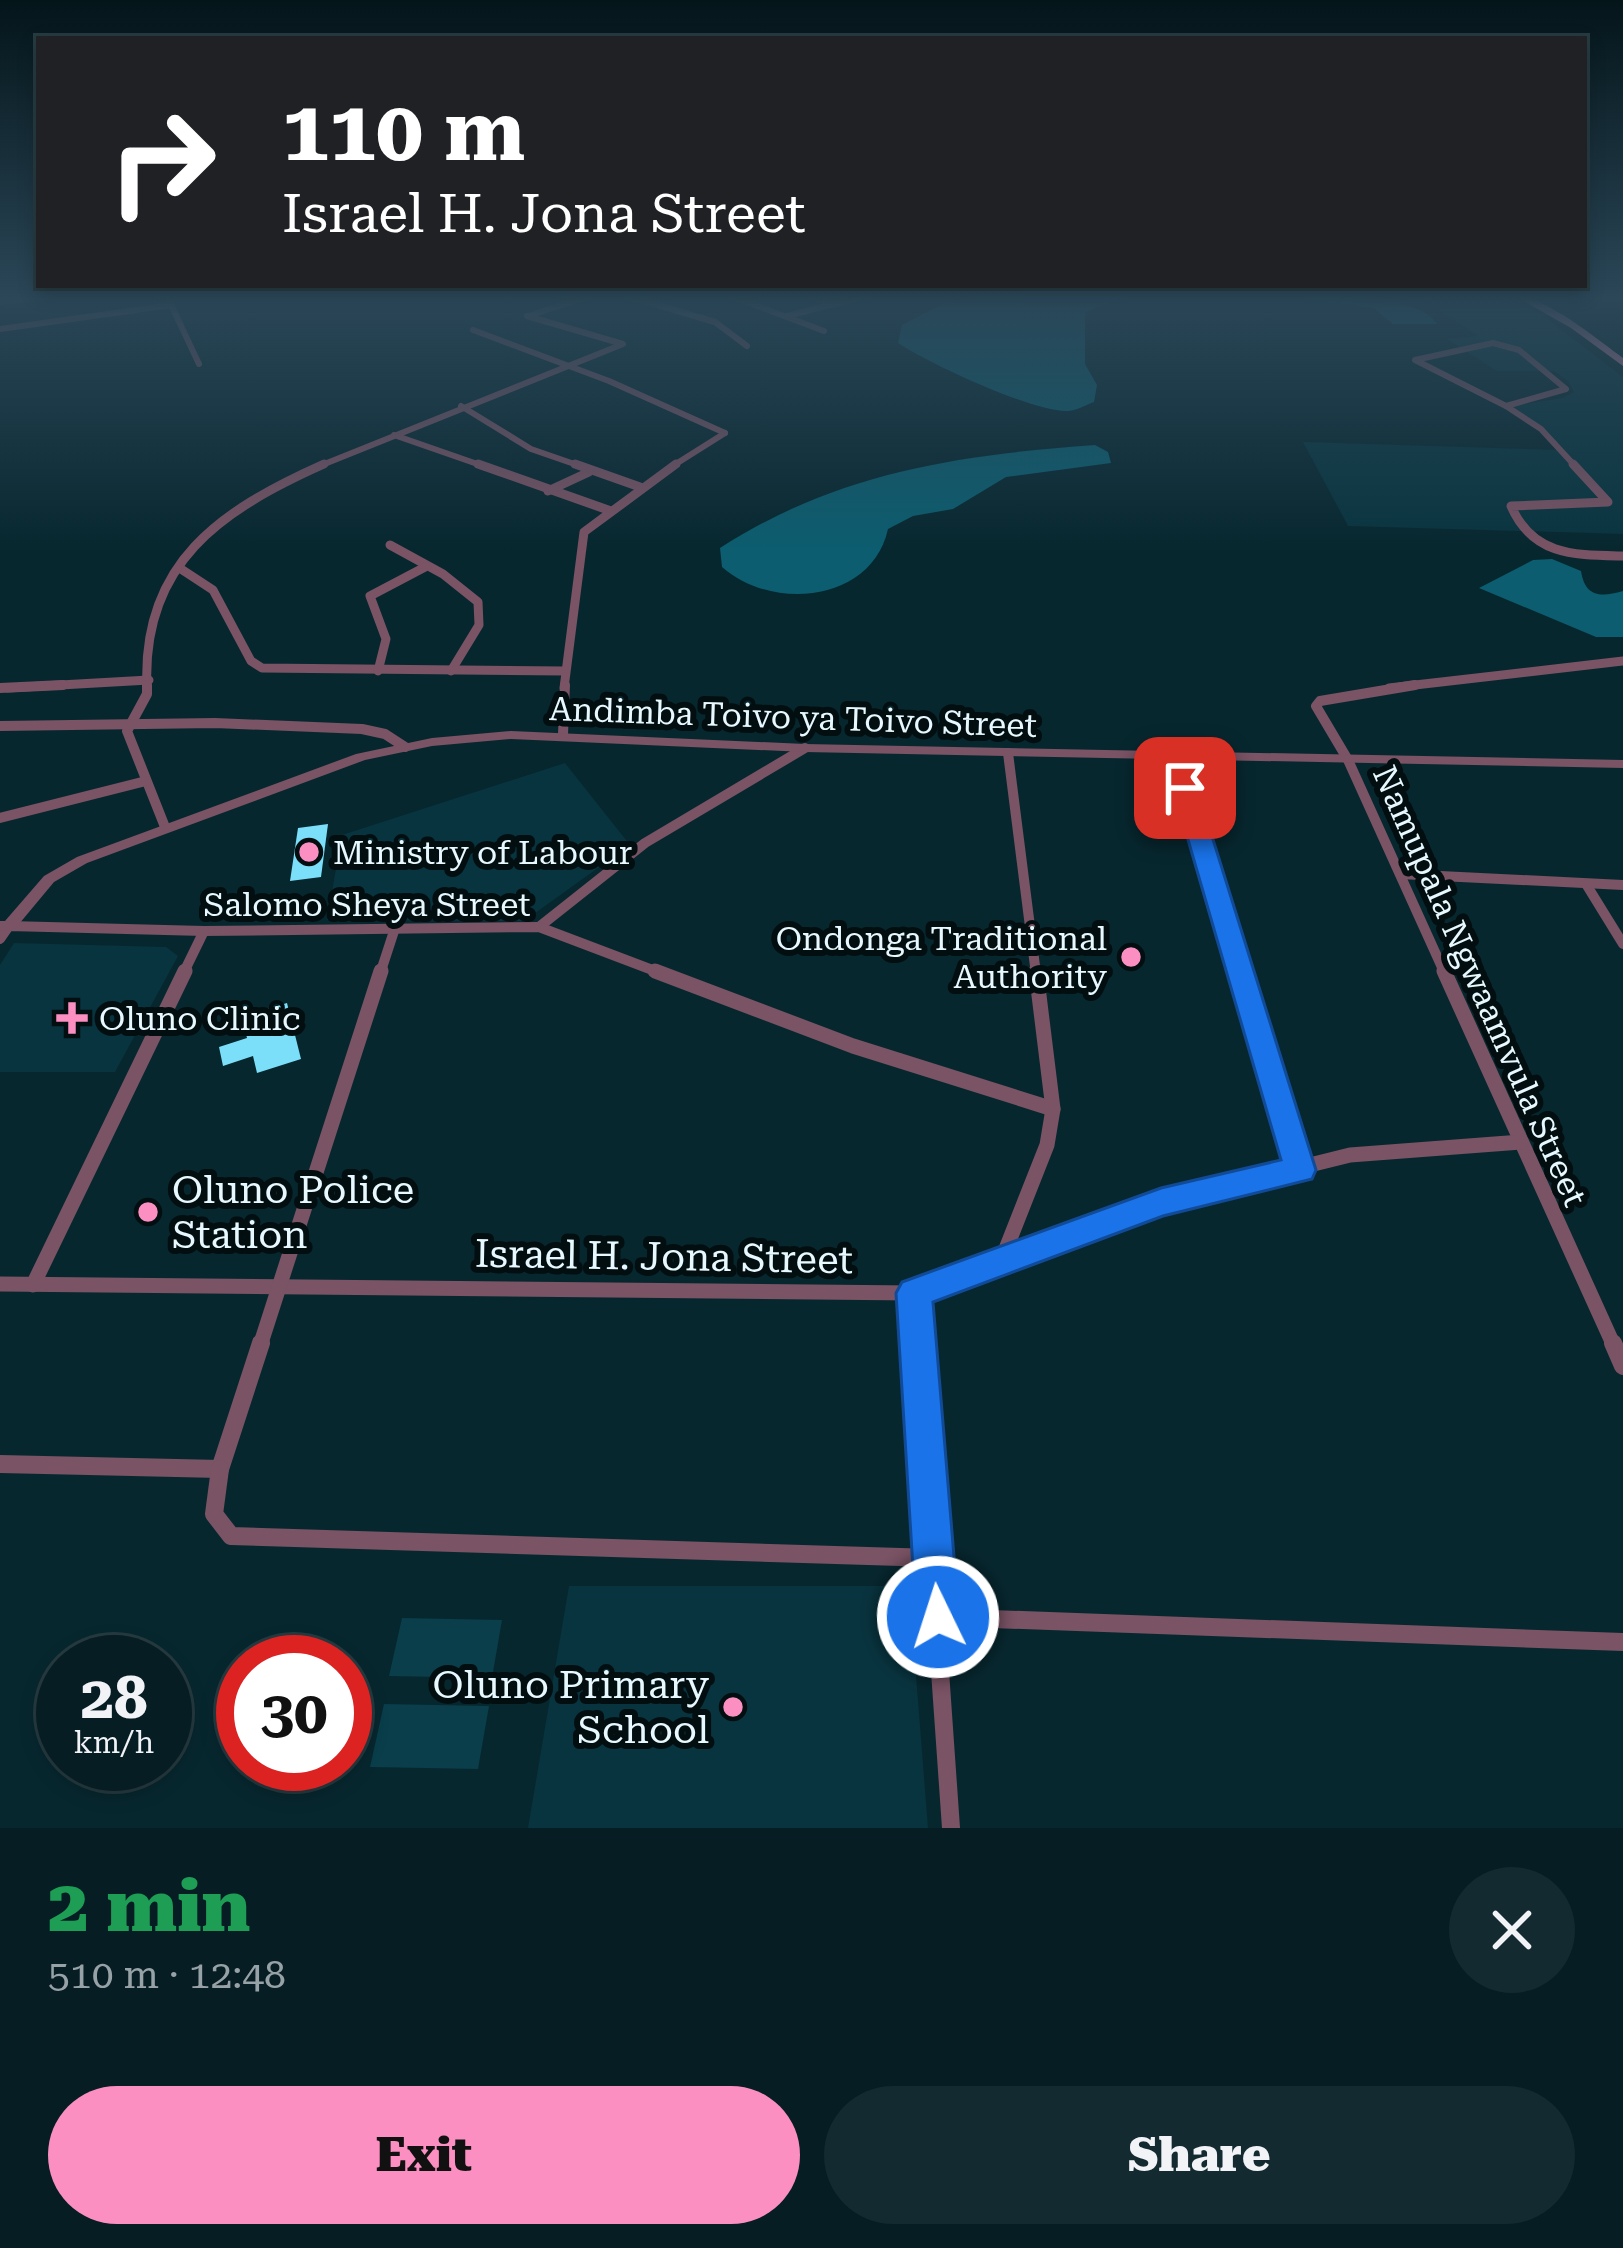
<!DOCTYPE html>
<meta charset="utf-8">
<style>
body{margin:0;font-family:"Roboto Serif",serif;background:#132a30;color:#f1f3f6;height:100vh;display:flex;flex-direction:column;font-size:45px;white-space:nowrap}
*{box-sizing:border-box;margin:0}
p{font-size:39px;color:#97a2a6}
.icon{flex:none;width:66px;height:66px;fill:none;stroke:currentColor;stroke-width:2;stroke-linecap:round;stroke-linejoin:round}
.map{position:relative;height:1828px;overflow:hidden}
.details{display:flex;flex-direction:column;background:#051d23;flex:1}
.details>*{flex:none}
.guide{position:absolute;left:36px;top:36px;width:1551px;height:252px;border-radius:0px;box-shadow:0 6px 18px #0003,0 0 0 3px #263b41;background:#202124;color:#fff;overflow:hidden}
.speed{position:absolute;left:36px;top:1635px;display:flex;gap:24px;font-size:60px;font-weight:700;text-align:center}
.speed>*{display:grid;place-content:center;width:156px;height:156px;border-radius:50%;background:#051d23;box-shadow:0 6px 18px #0003,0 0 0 3px #263b41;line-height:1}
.speed small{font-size:30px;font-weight:400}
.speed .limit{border:18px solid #d22;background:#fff;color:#111}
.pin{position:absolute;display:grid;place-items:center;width:102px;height:102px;color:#fff;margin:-51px;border-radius:24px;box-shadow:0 6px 18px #0006}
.me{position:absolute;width:132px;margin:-66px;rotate:356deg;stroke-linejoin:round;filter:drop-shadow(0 0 9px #0008)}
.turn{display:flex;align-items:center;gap:42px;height:252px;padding:0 48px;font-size:54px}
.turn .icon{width:156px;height:156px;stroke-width:2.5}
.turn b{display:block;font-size:84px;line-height:102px}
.round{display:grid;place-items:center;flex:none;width:126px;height:126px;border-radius:63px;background:#132a30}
.headline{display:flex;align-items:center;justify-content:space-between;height:204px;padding:0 48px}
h1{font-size:72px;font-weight:800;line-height:90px;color:#1e9e55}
.cta{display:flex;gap:24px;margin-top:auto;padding:24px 48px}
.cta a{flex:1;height:138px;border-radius:72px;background:#fc8fc1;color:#111;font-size:48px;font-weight:800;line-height:138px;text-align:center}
.cta a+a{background:#132a30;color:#f1f3f6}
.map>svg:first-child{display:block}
.built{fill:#08343f}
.green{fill:#093e4a}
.water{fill:#0b5d6f}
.building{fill:#7bdffa}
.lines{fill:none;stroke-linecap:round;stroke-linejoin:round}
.minor-far4{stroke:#7a5364;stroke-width:6}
.minor-far3{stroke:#7a5364;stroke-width:9}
.minor-far2{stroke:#7a5364;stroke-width:10}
.minor-far1{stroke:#7a5364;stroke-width:15}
.minor{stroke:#7a5364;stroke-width:18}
.tertiary{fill:#7a5364;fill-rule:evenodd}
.primary{fill:#d182a5;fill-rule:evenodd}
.route{fill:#1a73e8;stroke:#114b97;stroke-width:3}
.poi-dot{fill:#fc8fc1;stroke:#030e11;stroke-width:4.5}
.labels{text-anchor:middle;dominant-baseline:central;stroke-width:12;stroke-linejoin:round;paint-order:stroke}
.street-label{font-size:33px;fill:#e7f9fe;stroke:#030e11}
.poi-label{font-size:33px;fill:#e7f9fe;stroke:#030e11;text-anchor:start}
.near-poi-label{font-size:39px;fill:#e7f9fe;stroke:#030e11;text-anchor:start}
.near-street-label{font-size:39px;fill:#e7f9fe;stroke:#030e11}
</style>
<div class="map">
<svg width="1623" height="1828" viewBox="0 0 1623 1828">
<rect width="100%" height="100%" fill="#07272f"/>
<g class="built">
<path d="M1419,296H1503L1535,310L1623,377V534L1348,526L1303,442L1560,450L1541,426L1512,406L1563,398L1574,392L1568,381L1554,371H1497L1447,339L1478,336Z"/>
<path d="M565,763L630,845L524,921L327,920L342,835Z"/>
<path d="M14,943L166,947L178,956L115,1072H0V965Z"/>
<path d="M569,1586H909L928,1828H528Z"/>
</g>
<g class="green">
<path d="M402,1618L502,1620L492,1678L389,1676Z"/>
<path d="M384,1704L489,1706L478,1769L370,1767Z"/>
</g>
<g class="water">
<path d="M984,296H1129L1085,312V364L1097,385L1094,402C1085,405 1076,411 1067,411C1032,412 928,363 898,343L902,325L947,302Z"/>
<path d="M1291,296C1326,296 1417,293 1437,324H1393L1374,308Z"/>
<path d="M1095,445L1108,452L1111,463L1006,477L953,509L913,516L888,529C872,602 773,612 722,567L720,548C838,472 958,455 1095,445Z"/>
<path d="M1552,559L1581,571C1585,596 1599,598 1623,591V637H1596L1479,588L1533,560Z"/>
</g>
<g class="building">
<path d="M328,824L321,877L290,881L298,828Z"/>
<path d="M287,1003L301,1059L257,1073L253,1056L223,1066L219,1047L247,1038L242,1017Z"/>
</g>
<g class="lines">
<g class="minor-far4">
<path d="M167,296L199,364"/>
<path d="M627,296L715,322L747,346"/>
<path d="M731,296L824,331"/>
<path d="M810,296L837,304"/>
<path d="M1615,296L1623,298"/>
<path d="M0,302L45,296"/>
<path d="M528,316L590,296"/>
<path d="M787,316L865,296"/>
<path d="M0,329L172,305"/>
<path d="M473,330L609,381L725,433"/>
<path d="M1493,343L1519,350L1566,389L1506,406L1415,360Z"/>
<path d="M461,406L531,449L583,467"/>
<path d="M1506,406L1541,429L1576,467"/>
<path d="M394,435L486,467"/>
<path d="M317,467L623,344L527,316"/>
<path d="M671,467L725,433"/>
</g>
<g class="minor-far3">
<path d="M478,464L611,511"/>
<path d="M575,464L640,487"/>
<path d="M1573,464L1608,502L1511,506C1533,556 1574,555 1623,556"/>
<path d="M548,491L589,472"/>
<path d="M390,545L443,574L478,602L479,625L451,671"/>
<path d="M181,569L213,590L251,661L262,668L565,671"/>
<path d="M378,671L386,639L370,596L427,566"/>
<path d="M7,688L149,680"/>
<path d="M147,688C141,563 221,510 324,464"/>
<path d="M564,688L584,532L676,464"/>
<path d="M1389,688L1623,661"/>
</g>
<g class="minor-far2">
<path d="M147,685V694L127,731L165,827"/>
<path d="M1415,685L1320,701L1316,706L1348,760L1445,974"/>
<path d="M0,688L63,685"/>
<path d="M0,726L215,723L362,729L385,734L405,747"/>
<path d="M563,734L565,685"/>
<path d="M1008,753L1036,974"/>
<path d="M1177,756L1239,974"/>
<path d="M0,818L146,781"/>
<path d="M1400,874L1623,885"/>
<path d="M1586,884L1623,944"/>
<path d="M539,927L645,843L805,748"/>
<path d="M0,939L9,926L204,931L539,927L663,974"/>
<path d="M183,974L204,931"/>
<path d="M380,974L395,928"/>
</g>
<g class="minor-far1">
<path d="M655,971L853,1046L1053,1109"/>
<path d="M1238,971L1300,1170"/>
<path d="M1444,971L1614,1346"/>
<path d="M1002,1259L1047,1145L1053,1109L1036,971"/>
<path d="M0,1284L914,1293L1161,1202L1350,1155L1521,1142"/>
<path d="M33,1285L185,971"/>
<path d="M914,1293L918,1346"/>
<path d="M260,1346L381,971"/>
</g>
<g class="minor">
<path d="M917,1343L951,1828"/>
<path d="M1613,1343L1623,1366"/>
<path d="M0,1464L220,1469L261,1343"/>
<path d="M220,1469L214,1514L231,1536L933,1558"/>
<path d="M938,1617L1623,1642"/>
</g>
<path class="tertiary" d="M511,731L805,744L1623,760V768L805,752L511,739L432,746L365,760L87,863L54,882L14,930L0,931V921H5L44,876L77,857L356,754L432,738Z"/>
<path class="primary" d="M1515,296C1545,296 1598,340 1623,358V366L1571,328Z"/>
</g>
<linearGradient id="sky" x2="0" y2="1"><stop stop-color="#04151a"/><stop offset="0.54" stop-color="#2b4758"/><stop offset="1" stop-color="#2b4758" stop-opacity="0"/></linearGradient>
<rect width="1623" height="552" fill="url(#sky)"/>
<path class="route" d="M1185,781L1197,788L1316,1170L1312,1179L1163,1216L933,1302L959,1617L953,1633L938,1639L922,1633L916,1617L896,1293L902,1282L1161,1188L1281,1160L1173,788Z"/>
<g class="poi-dot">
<circle cx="309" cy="852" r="12"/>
<circle cx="1131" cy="957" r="12"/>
<path d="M66 1000h12v12h12v12h-12v12h-12v-12h-12v-12h12z"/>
<circle cx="148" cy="1212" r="12"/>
<circle cx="733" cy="1707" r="12"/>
</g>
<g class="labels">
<g class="street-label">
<text transform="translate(793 717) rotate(2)">Andimba Toivo ya Toivo Street</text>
<text x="367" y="904">Salomo Sheya Street</text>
<text transform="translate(1480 986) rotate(66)">Namupala Ngwaamvula Street</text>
</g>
<g class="poi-label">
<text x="333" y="852">Ministry of Labour</text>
<text x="1107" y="938" text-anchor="end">Ondonga Traditional<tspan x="1107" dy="38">Authority</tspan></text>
<text x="99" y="1018">Oluno Clinic</text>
</g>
<g class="near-poi-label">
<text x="172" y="1190">Oluno Police<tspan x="172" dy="45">Station</tspan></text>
<text x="709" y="1685" text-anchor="end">Oluno Primary<tspan x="709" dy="45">School</tspan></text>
</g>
<g class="near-street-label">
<text transform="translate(664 1257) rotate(1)">Israel H. Jona Street</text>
</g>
</g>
</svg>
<div class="speed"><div>28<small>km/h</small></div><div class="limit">30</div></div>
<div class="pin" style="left:1185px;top:788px;background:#d93025"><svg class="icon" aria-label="arrive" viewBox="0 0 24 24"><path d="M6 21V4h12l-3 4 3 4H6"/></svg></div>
<svg class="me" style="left:938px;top:1617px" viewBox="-20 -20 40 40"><circle r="17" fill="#1a73e8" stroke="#fff" stroke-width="3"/><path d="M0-11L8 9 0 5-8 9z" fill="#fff"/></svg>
<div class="guide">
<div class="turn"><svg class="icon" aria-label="right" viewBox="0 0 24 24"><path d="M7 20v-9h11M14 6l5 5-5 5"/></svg><div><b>110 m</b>Israel H. Jona Street</div></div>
</div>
</div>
<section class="details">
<div class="headline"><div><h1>2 min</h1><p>510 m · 12:48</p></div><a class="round"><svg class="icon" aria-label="close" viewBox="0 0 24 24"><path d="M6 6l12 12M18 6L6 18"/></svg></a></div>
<div class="cta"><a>Exit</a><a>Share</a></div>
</section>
